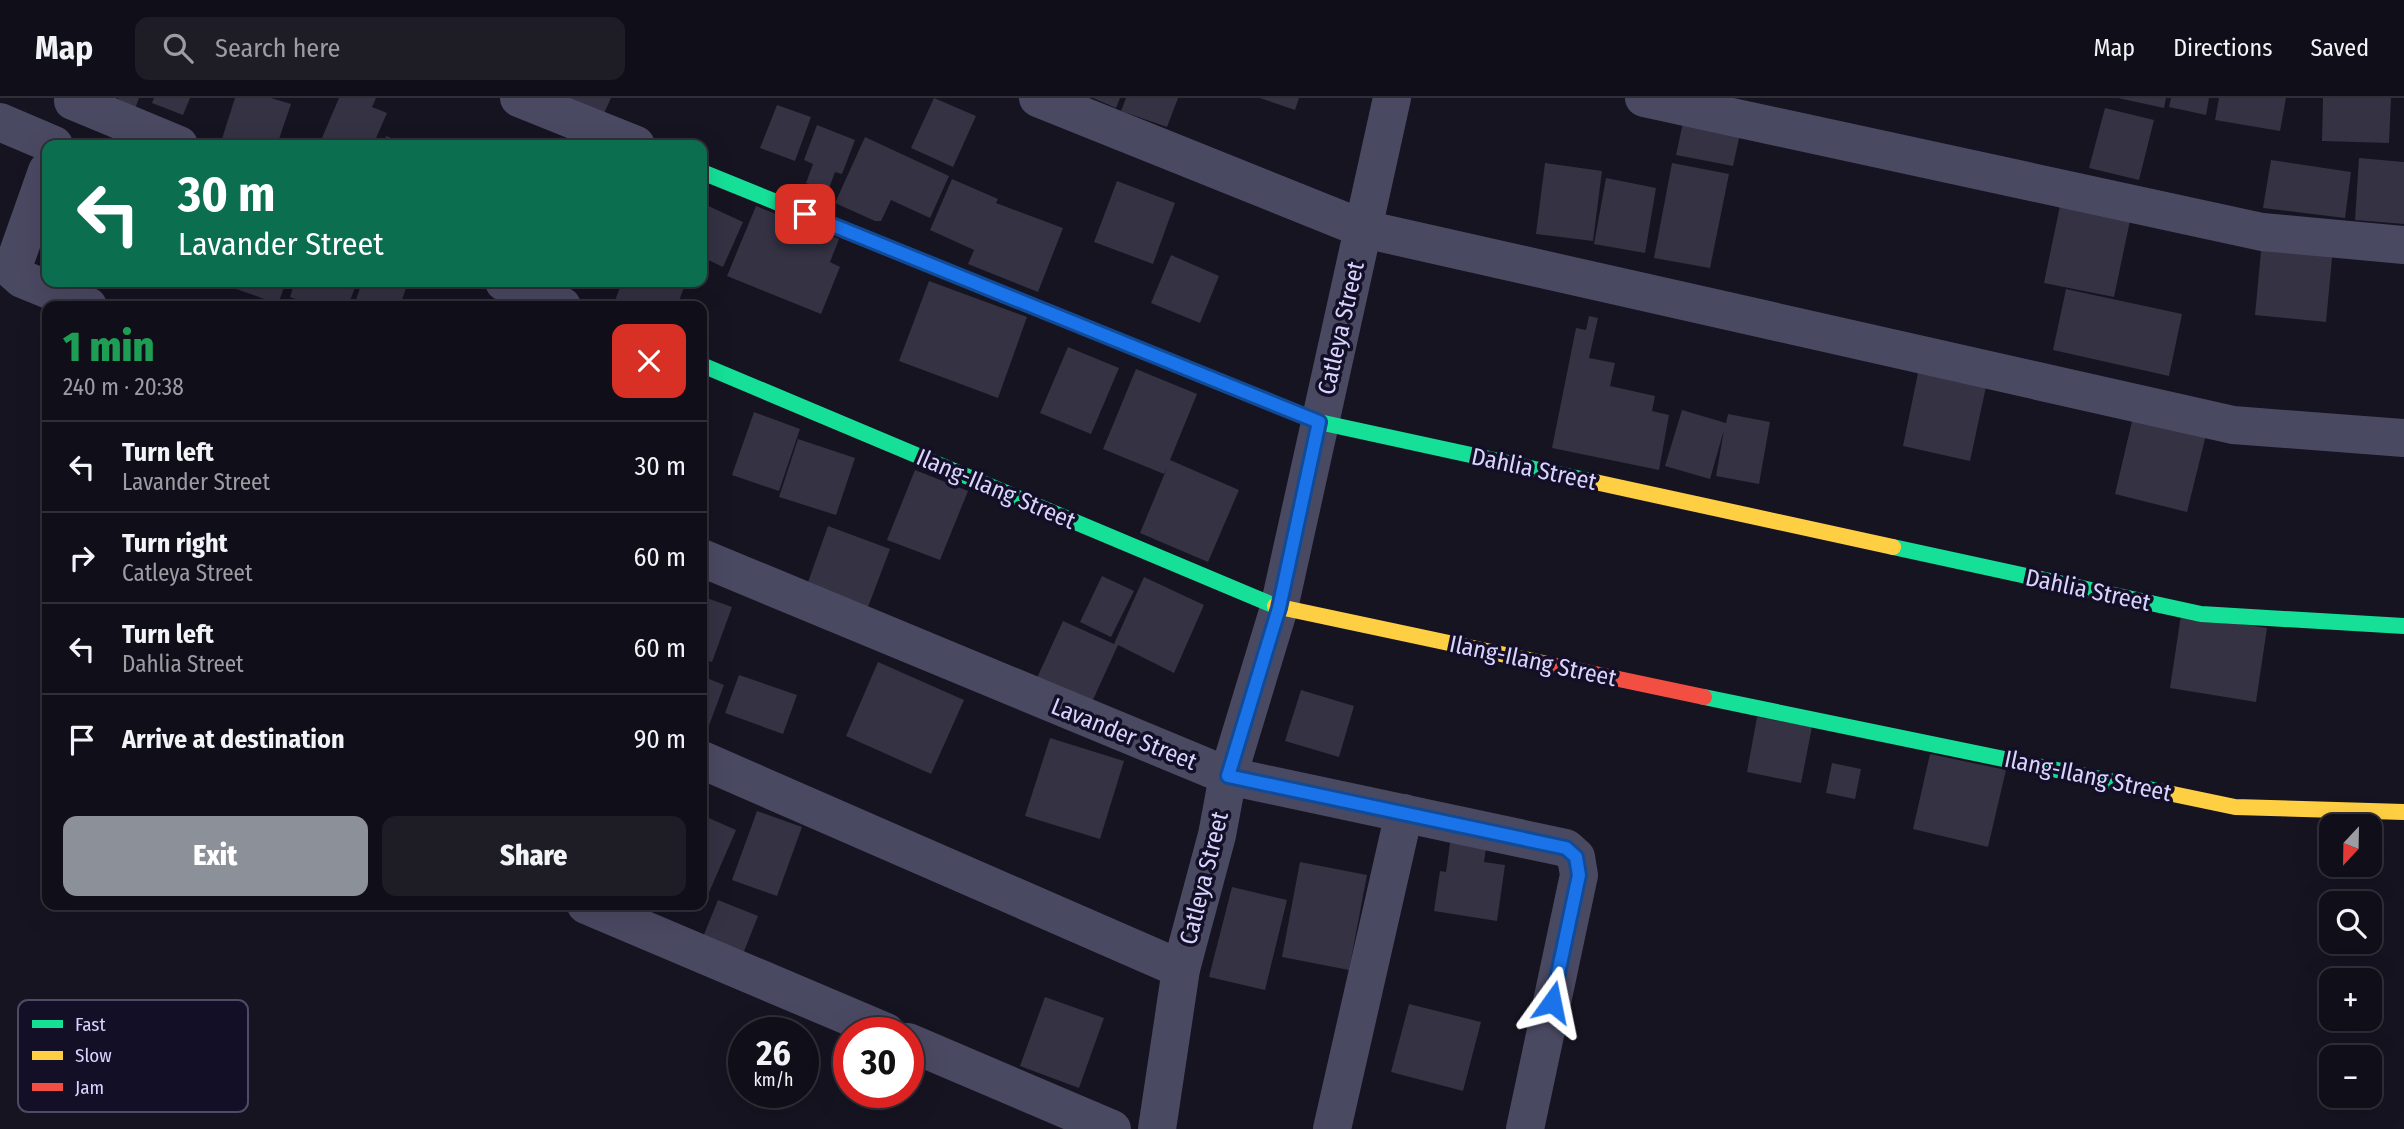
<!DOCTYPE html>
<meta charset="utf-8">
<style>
body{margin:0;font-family:"Fira Sans Condensed",sans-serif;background:#1e1d26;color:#f1f3f6;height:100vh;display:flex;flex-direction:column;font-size:26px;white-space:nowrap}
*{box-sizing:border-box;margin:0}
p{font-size:23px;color:#9c9ca2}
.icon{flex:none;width:38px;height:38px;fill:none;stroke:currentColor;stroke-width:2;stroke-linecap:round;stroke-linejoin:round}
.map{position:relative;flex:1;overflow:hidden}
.side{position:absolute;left:42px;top:203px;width:665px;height:609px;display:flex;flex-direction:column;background:#100f19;border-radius:14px;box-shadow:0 7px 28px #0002,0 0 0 2px #302f38}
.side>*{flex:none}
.guide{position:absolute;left:42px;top:42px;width:665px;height:147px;border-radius:14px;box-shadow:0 7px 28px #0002,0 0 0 2px #302f38;background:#0b6e4f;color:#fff;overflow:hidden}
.needle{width:46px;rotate:202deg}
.buttons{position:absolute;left:2319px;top:716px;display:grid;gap:14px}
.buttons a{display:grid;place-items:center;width:63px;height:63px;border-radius:14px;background:#100f19;box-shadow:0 7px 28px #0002,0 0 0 2px #302f38;font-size:35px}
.speed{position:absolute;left:728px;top:919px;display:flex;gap:14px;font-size:35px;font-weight:700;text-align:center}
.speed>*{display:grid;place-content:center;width:91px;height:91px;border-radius:50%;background:#100f19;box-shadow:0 7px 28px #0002,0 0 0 2px #302f38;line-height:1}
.speed small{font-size:18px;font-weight:400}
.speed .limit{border:10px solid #d22;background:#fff;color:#111}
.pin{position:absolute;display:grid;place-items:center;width:60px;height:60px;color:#fff;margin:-30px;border-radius:14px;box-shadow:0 4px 10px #0006}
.me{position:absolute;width:77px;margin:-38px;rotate:12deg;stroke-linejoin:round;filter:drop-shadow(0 0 5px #0008)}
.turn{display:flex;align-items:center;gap:24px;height:147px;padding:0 21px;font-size:32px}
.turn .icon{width:91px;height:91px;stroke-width:2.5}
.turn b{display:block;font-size:49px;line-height:60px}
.round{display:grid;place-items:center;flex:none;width:74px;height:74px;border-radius:14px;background:#1e1d26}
.overview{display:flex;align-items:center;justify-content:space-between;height:119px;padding:0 21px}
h1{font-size:42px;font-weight:800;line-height:52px;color:#1e9e55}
.cta{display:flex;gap:14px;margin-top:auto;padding:14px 21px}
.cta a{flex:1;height:80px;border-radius:14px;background:#8c9099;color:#fff;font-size:28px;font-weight:800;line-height:80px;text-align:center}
.cta a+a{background:#1e1d26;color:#f1f3f6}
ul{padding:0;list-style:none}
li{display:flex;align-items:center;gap:21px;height:91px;padding:0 21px;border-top:2px solid #302f38}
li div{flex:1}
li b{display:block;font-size:26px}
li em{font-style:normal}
header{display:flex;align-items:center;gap:42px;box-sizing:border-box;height:98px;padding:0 35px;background:#100f19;border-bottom:2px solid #302f38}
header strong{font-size:33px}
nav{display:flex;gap:38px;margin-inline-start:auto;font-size:24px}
.search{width:490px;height:63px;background:#1e1d26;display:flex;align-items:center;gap:18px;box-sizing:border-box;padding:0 24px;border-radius:14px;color:#9c9ca2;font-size:26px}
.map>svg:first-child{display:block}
.building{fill:#343243}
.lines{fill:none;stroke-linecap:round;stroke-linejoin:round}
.street{stroke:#4a4962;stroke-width:38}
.fast{stroke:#16e098;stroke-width:16}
.slow{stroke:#ffcf43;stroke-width:16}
.jam{stroke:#f24e42;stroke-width:16}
.route-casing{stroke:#114b97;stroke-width:18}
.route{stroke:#1a73e8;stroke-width:12}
.labels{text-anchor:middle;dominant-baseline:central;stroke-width:7;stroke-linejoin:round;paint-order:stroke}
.street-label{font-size:24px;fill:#d9d4ff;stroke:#130f26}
.key{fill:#130f26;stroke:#4e4a67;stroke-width:2}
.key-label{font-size:19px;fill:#d9d4ff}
</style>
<header>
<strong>Map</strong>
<div class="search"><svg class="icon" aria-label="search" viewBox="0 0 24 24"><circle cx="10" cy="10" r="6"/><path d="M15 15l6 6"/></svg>Search here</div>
<nav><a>Map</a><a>Directions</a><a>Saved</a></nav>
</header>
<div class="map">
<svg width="2404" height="1031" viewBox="0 0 2404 1031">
<rect width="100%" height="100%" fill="#161421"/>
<g class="building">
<path d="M117,0H139L135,11Z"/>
<path d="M154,0H190L183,17L152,5Z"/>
<path d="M235,0H271L291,6L277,47H220Z"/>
<path d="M339,0H376L372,9L387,15L373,47H319Z"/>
<path d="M546,0H611L600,24Z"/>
<path d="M934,0L976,18L953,69L911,50Z"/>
<path d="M1093,0H1120L1116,10Z"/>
<path d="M1126,0H1178L1167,29L1121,13Z"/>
<path d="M1260,0H1299L1295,12Z"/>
<path d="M2118,0H2166L2164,10Z"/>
<path d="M2171,0H2209L2206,17L2169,9Z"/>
<path d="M2219,0H2286L2280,33L2215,22Z"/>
<path d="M2323,0H2391L2389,45L2322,43Z"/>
<path d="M777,7L811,19L795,63L760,50Z"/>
<path d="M2105,10L2154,22L2139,82L2089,70Z"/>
<path d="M1684,20L1741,31L1733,68L1676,57Z"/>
<path d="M817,27L855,42L842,76L835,74L828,93L806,85L813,66L804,62Z"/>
<path d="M386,38L410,47H383Z"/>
<path d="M865,39L949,78L930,120L891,102L881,123H875L835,105Z"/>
<path d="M2359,60L2404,64V126L2355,122Z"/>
<path d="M2271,62L2351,74L2345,120L2263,110Z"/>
<path d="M1545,65L1602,73L1593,143L1536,136Z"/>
<path d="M1672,65L1729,76L1710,170L1654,160Z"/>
<path d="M1606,80L1656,90L1645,155L1594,146Z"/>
<path d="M952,81L998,101L996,105L1063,130L1038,194L968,166L974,152L930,132Z"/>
<path d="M1117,83L1175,105L1153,166L1094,144Z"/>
<path d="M2061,103L2131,118L2114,199L2044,185Z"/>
<path d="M704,106L743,124L723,169L702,159Z"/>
<path d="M756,108L839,141L830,164L840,169L821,216L727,178Z"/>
<path d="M2262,143L2333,150L2326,224L2255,217Z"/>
<path d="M1171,157L1219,178L1200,225L1151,205Z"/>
<path d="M929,183L1027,219L998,300L899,263Z"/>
<path d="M229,184H286L278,206L228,188Z"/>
<path d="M295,184H357L348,208H315L290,199Z"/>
<path d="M362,184H408L400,208H354Z"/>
<path d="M622,184H686L677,208H613Z"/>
<path d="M2066,191L2182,216L2169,278L2053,252Z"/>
<path d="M1589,218L1598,220L1589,260L1615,265L1610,288L1655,298L1652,313L1669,317L1659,372L1552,350L1576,230L1586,232Z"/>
<path d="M1068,249L1119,270L1091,336L1040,315Z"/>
<path d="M1919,270L1987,284L1970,363L1903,348Z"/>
<path d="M1136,271L1197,296L1170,362L1239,392L1208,464L1140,435L1167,370L1164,376L1103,351Z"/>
<path d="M1682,312L1726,325L1728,316L1770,324L1759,386L1716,378L1724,332L1710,381L1665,368Z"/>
<path d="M754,314L800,331L779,393L732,377Z"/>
<path d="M2133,319L2206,337L2187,414L2115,396Z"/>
<path d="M798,341L855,360L836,417L779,399Z"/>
<path d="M915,372L968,393L940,462L887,442Z"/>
<path d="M828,428L890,451L868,509L807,487Z"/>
<path d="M1102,478L1134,493L1111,539L1080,524Z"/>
<path d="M1144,479L1204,507L1174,575L1118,547L1091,606L1036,582L1063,523L1114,546Z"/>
<path d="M704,499L732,509L712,564L702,561Z"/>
<path d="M2181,517L2267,530L2256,604L2170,590Z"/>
<path d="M878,564L964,602L931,676L846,638Z"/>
<path d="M739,577L797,597L783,636L725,615Z"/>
<path d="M702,578L724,587L707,633L702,631Z"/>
<path d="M1301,592L1354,608L1339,659L1285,643Z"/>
<path d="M1757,619L1812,629L1801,685L1747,674Z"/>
<path d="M1050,640L1124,663L1100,741L1025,718Z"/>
<path d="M1930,656L2006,672L1988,749L1913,731Z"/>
<path d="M1832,665L1861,671L1855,701L1826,695Z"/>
<path d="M757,713L802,729L777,798L732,782Z"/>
<path d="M702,717L736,732L701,813L685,807H702Z"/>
<path d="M1452,731L1488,737L1484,764L1505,767L1497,823L1434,813L1440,773L1446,774Z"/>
<path d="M1300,764L1367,777L1349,872L1282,859Z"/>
<path d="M1232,789L1287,802L1265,892L1209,879Z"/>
<path d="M718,802L758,818L743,856L703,839Z"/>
<path d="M1045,899L1104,920L1079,990L1020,968Z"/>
<path d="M1409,906L1481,924L1463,993L1391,974Z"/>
</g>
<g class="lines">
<g class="street">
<path d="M519,0L636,47"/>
<path d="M1038,0L1364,131L2233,327L2404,340"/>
<path d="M1644,0L2262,134L2404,147"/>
<path d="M73,3L179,47"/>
<path d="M0,24L54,47"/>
<path d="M47,73L12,172L22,181L88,208"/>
<path d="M504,184L562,208"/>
<path d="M702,460L1228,678L1566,750L1576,759L1579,777L1525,1031"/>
<path d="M702,662L1181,871"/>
<path d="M586,807L886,934"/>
<path d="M908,944L1112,1031"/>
<path d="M1157,1031L1181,871L1217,737L1228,678L1279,510L1392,0"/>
<path d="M1332,1031L1404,715"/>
</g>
<g class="fast">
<path d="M702,74L1319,324L1595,384"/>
<path d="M702,267L1275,508"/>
<path d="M1893,449L2201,516L2404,528"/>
<path d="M1704,599L2168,695"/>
</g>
<g class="slow">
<path d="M1595,384L1893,449"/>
<path d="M1275,508L1543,565"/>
<path d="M2168,695L2235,709L2404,714"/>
</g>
<path class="jam" d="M1543,565L1704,599"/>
</g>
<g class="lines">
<defs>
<path id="route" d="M805,116L1319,324L1279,510L1228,678L1566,750L1576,759L1579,777L1552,904"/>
</defs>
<use href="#route" class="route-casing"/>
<use href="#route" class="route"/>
</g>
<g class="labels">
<g class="street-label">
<text transform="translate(1341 230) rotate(-77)">Catleya Street</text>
<text transform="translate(1534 371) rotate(12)">Dahlia Street</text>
<text transform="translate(996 391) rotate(23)">Ilang-Ilang Street</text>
<text transform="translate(2088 492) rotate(12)">Dahlia Street</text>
<text transform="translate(1533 563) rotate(12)">Ilang-Ilang Street</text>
<text transform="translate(1124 636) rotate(22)">Lavander Street</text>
<text transform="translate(2088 678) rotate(12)">Ilang-Ilang Street</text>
<text transform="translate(1204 780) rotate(-76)">Catleya Street</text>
</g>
</g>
<rect x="18" y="902" width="230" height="112" rx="10" class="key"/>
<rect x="32" y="922" width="31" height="8" fill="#16e098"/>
<rect x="32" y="953" width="31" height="9" fill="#ffcf43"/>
<rect x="32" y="985" width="31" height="8" fill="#f24e42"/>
<g class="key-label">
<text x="75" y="933">Fast</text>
<text x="75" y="964">Slow</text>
<text x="75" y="996">Jam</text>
</g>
</svg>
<div class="buttons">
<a><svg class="needle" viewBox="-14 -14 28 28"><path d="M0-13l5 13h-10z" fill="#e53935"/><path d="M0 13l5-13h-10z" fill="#9c9ca2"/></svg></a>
<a><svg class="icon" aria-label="search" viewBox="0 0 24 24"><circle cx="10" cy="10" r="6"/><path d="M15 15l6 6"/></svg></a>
<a>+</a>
<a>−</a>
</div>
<div class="speed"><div>26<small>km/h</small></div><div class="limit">30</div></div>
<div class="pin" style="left:805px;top:116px;background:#d93025"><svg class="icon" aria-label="arrive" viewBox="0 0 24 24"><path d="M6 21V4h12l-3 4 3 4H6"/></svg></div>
<svg class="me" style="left:1552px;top:904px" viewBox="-20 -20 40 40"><path d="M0-17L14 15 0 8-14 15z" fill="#1a73e8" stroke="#fff" stroke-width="4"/></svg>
<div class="guide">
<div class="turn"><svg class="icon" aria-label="left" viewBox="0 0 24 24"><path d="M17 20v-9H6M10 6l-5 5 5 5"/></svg><div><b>30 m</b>Lavander Street</div></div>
</div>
<section class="side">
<div class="overview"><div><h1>1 min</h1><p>240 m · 20:38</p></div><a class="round" style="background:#d93025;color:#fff"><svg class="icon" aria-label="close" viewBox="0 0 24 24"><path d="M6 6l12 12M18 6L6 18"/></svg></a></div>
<ul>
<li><svg class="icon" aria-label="left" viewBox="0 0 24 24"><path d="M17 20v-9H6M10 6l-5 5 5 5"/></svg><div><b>Turn left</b><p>Lavander Street</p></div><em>30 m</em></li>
<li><svg class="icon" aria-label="right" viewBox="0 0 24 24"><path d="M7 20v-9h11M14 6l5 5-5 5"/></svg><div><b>Turn right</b><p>Catleya Street</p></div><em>60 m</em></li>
<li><svg class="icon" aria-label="left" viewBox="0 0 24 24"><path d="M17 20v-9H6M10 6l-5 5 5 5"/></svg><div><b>Turn left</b><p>Dahlia Street</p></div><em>60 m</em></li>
<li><svg class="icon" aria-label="arrive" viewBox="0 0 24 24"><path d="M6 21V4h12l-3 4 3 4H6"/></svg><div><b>Arrive at destination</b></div><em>90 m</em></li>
</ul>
<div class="cta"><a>Exit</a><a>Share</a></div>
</section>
</div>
